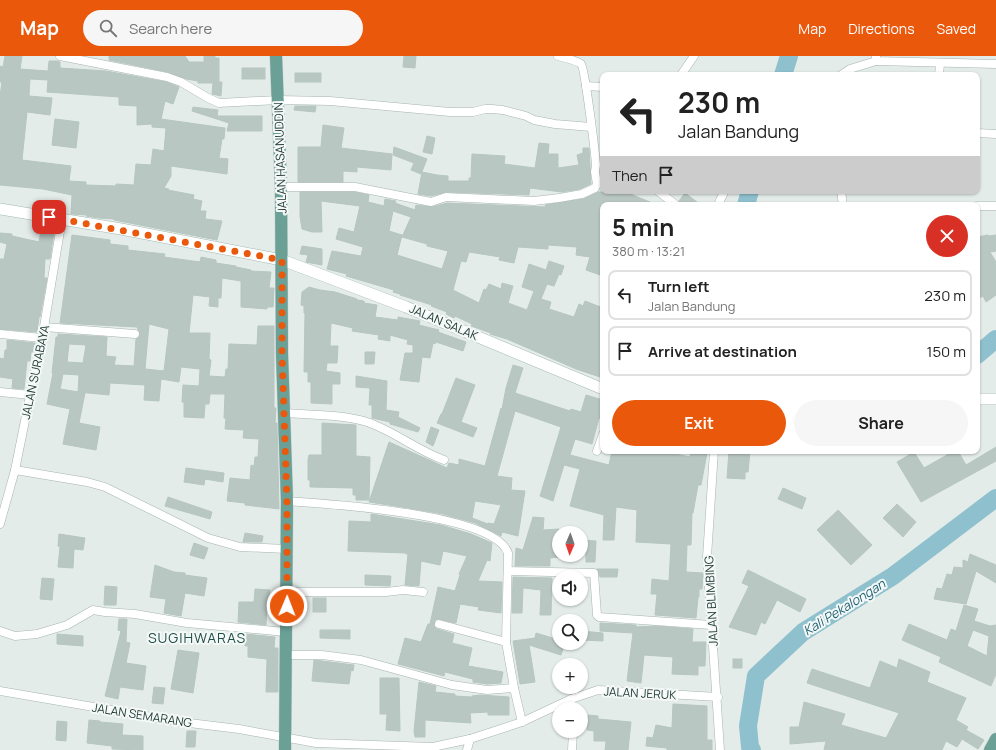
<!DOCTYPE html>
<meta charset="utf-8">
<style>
body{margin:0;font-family:Manrope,sans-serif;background:#f6f6f6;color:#222;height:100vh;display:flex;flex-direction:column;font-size:15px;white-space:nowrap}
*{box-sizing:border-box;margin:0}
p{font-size:13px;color:#767676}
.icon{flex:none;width:22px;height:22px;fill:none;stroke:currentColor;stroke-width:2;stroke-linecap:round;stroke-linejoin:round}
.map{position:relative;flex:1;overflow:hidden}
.drawer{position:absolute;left:600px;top:146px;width:380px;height:252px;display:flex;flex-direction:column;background:#fff;border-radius:8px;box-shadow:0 1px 3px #0004}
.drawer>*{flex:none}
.top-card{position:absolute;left:600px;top:16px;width:380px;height:122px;border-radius:8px;box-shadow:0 1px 3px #0004;background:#fff;color:#222;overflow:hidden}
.needle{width:26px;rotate:182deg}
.controls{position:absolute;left:552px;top:470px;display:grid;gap:8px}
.controls a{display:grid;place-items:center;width:36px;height:36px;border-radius:50%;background:#fff;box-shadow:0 1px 3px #0004;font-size:20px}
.pin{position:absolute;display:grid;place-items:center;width:34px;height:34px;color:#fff;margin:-17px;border-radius:8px;box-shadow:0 2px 6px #0006}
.me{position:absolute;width:44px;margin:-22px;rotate:1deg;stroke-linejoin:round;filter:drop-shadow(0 0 3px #0008)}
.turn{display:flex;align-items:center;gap:14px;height:84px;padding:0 12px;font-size:18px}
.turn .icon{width:52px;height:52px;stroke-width:2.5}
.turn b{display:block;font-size:28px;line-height:34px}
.then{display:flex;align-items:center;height:38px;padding:0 12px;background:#0003;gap:8px;font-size:15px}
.round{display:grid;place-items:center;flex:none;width:42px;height:42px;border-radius:21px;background:#f6f6f6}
.head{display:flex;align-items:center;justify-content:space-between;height:68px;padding:0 12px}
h1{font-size:24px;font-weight:700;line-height:30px}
.action{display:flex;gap:8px;margin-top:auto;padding:8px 12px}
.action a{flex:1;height:46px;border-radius:24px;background:#ea580c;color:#fff;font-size:16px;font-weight:700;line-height:46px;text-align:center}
.action a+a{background:#f6f6f6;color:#222}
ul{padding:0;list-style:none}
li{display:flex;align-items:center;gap:12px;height:50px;margin:0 8px 6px;padding:0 4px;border:2px solid #e0e0e0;border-radius:8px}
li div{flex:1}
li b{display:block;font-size:15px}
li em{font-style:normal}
header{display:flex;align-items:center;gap:24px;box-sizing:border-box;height:56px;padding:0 20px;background:#ea580c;color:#fff}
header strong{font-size:19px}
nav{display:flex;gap:22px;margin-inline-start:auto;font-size:14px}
.search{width:280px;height:36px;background:#f6f6f6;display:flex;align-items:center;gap:10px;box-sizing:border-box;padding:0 14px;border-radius:22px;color:#767676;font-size:15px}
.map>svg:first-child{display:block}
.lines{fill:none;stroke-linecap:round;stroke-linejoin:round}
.river{stroke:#8fc0ce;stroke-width:18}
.building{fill:#b9c7c2;stroke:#b6c6c1;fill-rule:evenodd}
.street-casing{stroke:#a7b4b0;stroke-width:9}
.secondary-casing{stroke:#a2b8b2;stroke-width:12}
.primary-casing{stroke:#c2c9c7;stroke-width:13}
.street{stroke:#fff;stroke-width:8}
.secondary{stroke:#fff;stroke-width:11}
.primary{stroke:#6aa096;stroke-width:12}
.route{stroke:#ea580c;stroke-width:7;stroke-dasharray:0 12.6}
.labels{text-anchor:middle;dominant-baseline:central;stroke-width:4;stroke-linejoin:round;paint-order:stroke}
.street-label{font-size:12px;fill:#243d38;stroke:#f4f9f7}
.water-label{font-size:13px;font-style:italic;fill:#216176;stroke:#f4f9f7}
.quarter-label{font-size:14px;letter-spacing:1px;fill:#214e47;stroke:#f4f9f7}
</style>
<header>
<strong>Map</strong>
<div class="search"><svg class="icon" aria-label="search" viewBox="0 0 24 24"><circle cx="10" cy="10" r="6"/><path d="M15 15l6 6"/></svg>Search here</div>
<nav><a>Map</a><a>Directions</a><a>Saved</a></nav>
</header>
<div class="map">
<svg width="996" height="694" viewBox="0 0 996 694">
<rect width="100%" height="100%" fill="#e4ece9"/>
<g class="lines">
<g class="river">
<path d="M783,19L789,0"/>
<path d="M746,149L750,135"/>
<path d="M977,299L996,283"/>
<path d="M752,694L750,691L748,670L756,620L803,576L893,520L996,442"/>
</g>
</g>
<g class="building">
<path d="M5,0H22L20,13L48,15L49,5H58L60,6V12L106,15L166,26L179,31L173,48L165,45L161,63L225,72L224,83H222L219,102L228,103L227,118L171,110V120L164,132L169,133L168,134L194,139L193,143L202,145L200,155H206L205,163L222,165L217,184L114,164V163L99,162L86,160L87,159L71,158L72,139L43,133L0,129V40L2,26H0V10L3,11ZM30,23L48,24L47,36L119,41V49L137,50V69L152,68V71L166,72L164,95L153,93L151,109L136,108L134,129L116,128V130L86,129V126L69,125L71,110L22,104L27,56L50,59L52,42L29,40Z"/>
<path d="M109,0H185L189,6H204V0H215V2H219V26H222L221,40L212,38L213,27H198V25L186,23L168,16L109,4Z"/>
<path d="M404,0H416L415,12L403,11Z"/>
<rect x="242" y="12" width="23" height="11"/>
<rect x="295" y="17" width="26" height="9"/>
<path d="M295,50H316L315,56L294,54Z"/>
<path d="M193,51L218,54L217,60H262V75H227L229,67L192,55Z"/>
<path d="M55,63L79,66L76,92L52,89Z"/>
<path d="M323,69L344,72L341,92L392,98L391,114L357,111V116L343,115V126H298V91H321Z"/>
<path d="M427,80L435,82L432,98L423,96Z"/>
<path d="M539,87L549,88L548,98H558V112L579,109L577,99L583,97V92H589L591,128L580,133L562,136L530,132L529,139L446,136L431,140L418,138L422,116L437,119L448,120V125H469V122H471L472,98L505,100L504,108L535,112Z"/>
<path d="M394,91L427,103L421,118L411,114L414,107L393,99Z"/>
<path d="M300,136H354L369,139L368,146L384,150L385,143L396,145L395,147L415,154L416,149L432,151L447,147L546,151L545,149L583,143L598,136L628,137L657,149H603V220L586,214L590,201L576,199L577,191L548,189V193L518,191L514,207L499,204L500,201L469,196L466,206L461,205L453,234L479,247L484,233L486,234L489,228L501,233L502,227L513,230L508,247L527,254L534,235L522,231L529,208L546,214L549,205L564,210L561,219L559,218L554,230L547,228L541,243L551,246L549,253L574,261L579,248L583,250L585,245L603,252V322L576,313L507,283L490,278L491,277L471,270L472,268L455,260L454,262L446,258L447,256L431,250L432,249L400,239V238L393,236L394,234L346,220L347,218L327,213L332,195L361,200L363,191L336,183L339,172L354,176L360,150L321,145L322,176H312L302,173L300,160ZM393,155L411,161L402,181L427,188V190L448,195L442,213L397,199L402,179L389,175Z"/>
<path d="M685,137L701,149H681L679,145Z"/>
<path d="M41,175L54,176L50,203H45L44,222H47L40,261H39L37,276L0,273V203H4L7,188L0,186V177L12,178V180L39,186Z"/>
<path d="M72,179L110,184V188L128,190V194L165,198L164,201L200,206L201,201L216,204V207L236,210V211L251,214V215L271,216L269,232H274L273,251H267V253L241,251V225L222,222L221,242H218V251L209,250L210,241L193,239L189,277H210L209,303L211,304L209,320L225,321L226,313H228L229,288L257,289L258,270H274V352H276L275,367H277L279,453L245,449V447L227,445L230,422L250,424L251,409L254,410L255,401H258L259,383L243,382L244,374L225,373L226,362H224L225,338H210L209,348H205L204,362L184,361V346H182L183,329L199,330L200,313L181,311L179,326L161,323L159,345L144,344L145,329L110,327L109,339L78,336L79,319L63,318L60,333L85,337L79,367L100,371L96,394L63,388L70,353L47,348L53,317H52L56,281H58V278L107,281L106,300L116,301L114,309L134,310L136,283L139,281L140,278L137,271L60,267ZM149,268L169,273L164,315L145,313ZM69,288L86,289L83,307L67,306Z"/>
<path d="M988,179L989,180L996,179V195L990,196L996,206V239L986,246L983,240L977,243V181Z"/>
<path d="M302,190L322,193V209L306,206L308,199L300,198Z"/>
<path d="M309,231L320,234L335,236L357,243V244L364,245V247L377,249L375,261L398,264V261L420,265L419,269L439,274L438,276L466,286L463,295L436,286L435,288L433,287L430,302L422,301L419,326L400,324L405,297H413V289L407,288L408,284L390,279V285L378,283L379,279L352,275L353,272L331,267L330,290H338L337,307H327L326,315L340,317V328H332V348L311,347V326H308V316H304L305,257H304V250L301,249L302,236Z"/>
<path d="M7,284L35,287L33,296H31L30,305H27L24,333L12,332L13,323L0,321V302L4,303L5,294H7Z"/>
<path d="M365,296H375L374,308H365Z"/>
<path d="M513,309L523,312L515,337L570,355L571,353L581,356L586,339L603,344V363L599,362L592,388L575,383L570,399L609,409L612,395H660L690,401L691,395L707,397L701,429H698L693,457H692L691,489H687L686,516L703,517L702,533H699V541H698L696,562L655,559L657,538H651L652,523L669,525L671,488L636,486L637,454L616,451L614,484H603L604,459L570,450L580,413L564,409L553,445L540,440L561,371L515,355L497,420L512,422L511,434L525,435L518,480L502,476L501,480L475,467L443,458L408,452L369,446L389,386L447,412L449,407L459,409V403L485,410L501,352L502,353L506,332ZM475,445L501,449L494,468L488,467V468L472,462Z"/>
<path d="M356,320L387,325L386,354L399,356L398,361L420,372L418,376L390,368V366L372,362V349H369L370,332L356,331Z"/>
<path d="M456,322L475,329L461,366L477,372L473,381L437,367L441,358H442Z"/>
<path d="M322,367L356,369V400L370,401L369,444H356V439H353V432L310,431V424H308V404L309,399H322Z"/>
<path d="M431,371L439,374L433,390L426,386Z"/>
<path d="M996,391V405L921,446L897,406L914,396L924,412L954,395H958L966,409Z"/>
<path d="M729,395H750L748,416H745V423L727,422Z"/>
<path d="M186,412L224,417L223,426L205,423L204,429L184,426Z"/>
<path d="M783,432L806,442L802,453L778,443Z"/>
<path d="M168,441L212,456L210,463L165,450Z"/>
<path d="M897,448L916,466L903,481L883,462Z"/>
<path d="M838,454L872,489L851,509L817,474Z"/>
<path d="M371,458L441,469L471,478L492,487L490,505L487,504L478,525L502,526L501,557L478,554L479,551L460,548L456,567L438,563L435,564L434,569L437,573L454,578L452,587L472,592L468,610L503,616L501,627L487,628L473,626V623L445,616L444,620L398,608L405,582L421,586L428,568H430L438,531L455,535L460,519L459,518L467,500L443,495L440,509L421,505L419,530L405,529L408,498H406V497L348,495L349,465L371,466Z"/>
<path d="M533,461L544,462L543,474L559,473V501L550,502V510H515L516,492L523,494Z"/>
<path d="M245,477L263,480L262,486H243Z"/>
<path d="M59,478L85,482L83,494L74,493L73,512L58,511L60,491L58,490Z"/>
<path d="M581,484L596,485L595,506H586V498L581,497Z"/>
<path d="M194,487L208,492L204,503L190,499Z"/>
<path d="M970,498L996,509V527L976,515L966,548L934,543L937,532L942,533L947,518L952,519L954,511L963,512V504L968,506Z"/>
<path d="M155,509L174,516L185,517V519L207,522L204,540L185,537L181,560L164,557L166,543L150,541Z"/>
<path d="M597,513H618L617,521H600Z"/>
<path d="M748,514L806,543L800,556L777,544L765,568L761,566L756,579L729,571L749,530L742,527Z"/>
<path d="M365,519L391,520L390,530L365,529Z"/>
<path d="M513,521L552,522L551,559H540L541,534L523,532L522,557H512Z"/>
<path d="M42,522L54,523L52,544L40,543Z"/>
<path d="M105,530L117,531L116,549H104Z"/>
<path d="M255,533L270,534L269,546L267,545L266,569L238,566L239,546H254Z"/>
<rect x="313" y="542" width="13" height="14"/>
<path d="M964,549L978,553L974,565L990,570L996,569V618L991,630L939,606L941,601L902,584L909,568L947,584L951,573L956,575ZM973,574L989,580L987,600L967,590Z"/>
<path d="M119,563H127L126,586L130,587L126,607L146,610L143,634L120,631L118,643L105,640L121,575L118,574Z"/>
<path d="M600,567L636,569V571L655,570L693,573L692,586H706L705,610H698V619L672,618L673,601L644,599L641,627L627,625L633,577L600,575Z"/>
<path d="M320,574H350V583L320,582Z"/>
<path d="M581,575L603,577V585L581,584Z"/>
<path d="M536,577L559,584V587H565L561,599L529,589L535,626L520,628L513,585L535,582Z"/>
<path d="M57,578L83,580V590L57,588Z"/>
<path d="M245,578L275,581L274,592H278V636H266L267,603L248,601V590H245Z"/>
<path d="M178,594L199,597L193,637L171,633Z"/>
<rect x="733" y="603" width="9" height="9"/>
<path d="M899,603L930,616L927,626L966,642L956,664L968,671L966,674L984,684L978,693L962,683L957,691L946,685L942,694H824L826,685L790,688V671H799L804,646L845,658L841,669L886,682L899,657L807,627L812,613L870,632L880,605L897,612Z"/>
<path d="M314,604L354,609L353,615L351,614L349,628L312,625Z"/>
<path d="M380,622H399L400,675L386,674L387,658H380Z"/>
<path d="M419,626L436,630L435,636L455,638V640L472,641V640L481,639L509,641V659H488V656L470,657L471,667L425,664V681H415L414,675Z"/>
<path d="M154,631L165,632L163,648L152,647Z"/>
<path d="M673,648L707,650V684H712V694H667V692L646,690L647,681L653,682L656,669L672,672Z"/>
<path d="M588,659L598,660V663L631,666L628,694H605L606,685H594V675L587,674Z"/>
<path d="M89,664L100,665V666L123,668L122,679L143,680V694L112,693V690L87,687Z"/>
<path d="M57,665L67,666L66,685L56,684Z"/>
<path d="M187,675H196L195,691H186Z"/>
</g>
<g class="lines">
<defs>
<g id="street">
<path d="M60,0L167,21L181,26L208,42L219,47L278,44L330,45L450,56H473L485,53H492L503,54L526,60L534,64L555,68L591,71"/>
<path d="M558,0C562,1 578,5 581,8C585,12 595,96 596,109L595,116L597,128"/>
<path d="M876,0V5L996,8"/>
<path d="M681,19L694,0"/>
<path d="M841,19L850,13L876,5"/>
<path d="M939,19L940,8"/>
<path d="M586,30L603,31"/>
<path d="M977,77L996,78"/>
<path d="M281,131H355L431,146L446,141L534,145L559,142L582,138L595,132L597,128L603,125"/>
<path d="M658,135L676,149"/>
<path d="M841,135L843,149"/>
<path d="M718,149L724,136"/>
<path d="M977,150H996"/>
<path d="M44,271L135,278"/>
<path d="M0,278L42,282"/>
<path d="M0,336L30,339"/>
<path d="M284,357C311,359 341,358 367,366C394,375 416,394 444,404"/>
<path d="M597,395L603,378"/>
<path d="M714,395L707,501L720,694"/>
<path d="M15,414L87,426L105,431L208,482L240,491L286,493"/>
<path d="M287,445C327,448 494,457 508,497L506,586L514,632L522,666"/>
<path d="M0,468L15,414L44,271L62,163"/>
<path d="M508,515L594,517L597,559L599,561L711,569"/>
<path d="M287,536H386L403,534L423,536"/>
<path d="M439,568L506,586"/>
<path d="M0,575L15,580L37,578L67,569L93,554L105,556L135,558L187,567L286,576"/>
<path d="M286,599H322L361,604L452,629L487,634L514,632"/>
<path d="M0,635L181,666L239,673L316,687L433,691L470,683L522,666L571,643L598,634L718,641"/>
<path d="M571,643L572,653"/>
<path d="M467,694L470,683"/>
<path d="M572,694L573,675"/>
</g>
<g id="secondary">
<path d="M0,153L121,173L282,204L406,251L603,333"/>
<path d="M977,343H996"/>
</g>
<g id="primary">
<path d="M276,0L281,131L282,298L287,445L285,694"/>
<path d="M990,694L996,683"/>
</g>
</defs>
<use href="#street" class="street-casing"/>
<use href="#secondary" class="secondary-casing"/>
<use href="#primary" class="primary-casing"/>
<use href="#street" class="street"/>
<use href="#secondary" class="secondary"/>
<use href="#primary" class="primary"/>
</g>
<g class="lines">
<path class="route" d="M49,161L282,204V298L287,445V550"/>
</g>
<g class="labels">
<g class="street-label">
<text transform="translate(280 102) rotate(-92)">JALAN HASANUDDIN</text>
<text transform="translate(444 266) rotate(23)">JALAN SALAK</text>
<text transform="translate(35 316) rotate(-78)">JALAN SURABAYA</text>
<text transform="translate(711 545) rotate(-93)">JALAN BLIMBING</text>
<text transform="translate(640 637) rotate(3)">JALAN JERUK</text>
<text transform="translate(142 659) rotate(9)">JALAN SEMARANG</text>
</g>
<g class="water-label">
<text transform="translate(844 551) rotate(-32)">Kali Pekalongan</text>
</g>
<g class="quarter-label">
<text x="197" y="581">SUGIHWARAS</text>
</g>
</g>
</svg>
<div class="controls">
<a><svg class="needle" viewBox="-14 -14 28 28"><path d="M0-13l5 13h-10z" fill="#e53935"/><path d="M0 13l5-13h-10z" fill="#767676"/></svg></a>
<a><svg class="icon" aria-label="sound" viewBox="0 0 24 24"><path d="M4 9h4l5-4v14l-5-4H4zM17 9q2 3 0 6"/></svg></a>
<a><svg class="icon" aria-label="search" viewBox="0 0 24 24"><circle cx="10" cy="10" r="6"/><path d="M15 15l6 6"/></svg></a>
<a>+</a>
<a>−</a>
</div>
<div class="pin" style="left:49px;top:161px;background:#d93025"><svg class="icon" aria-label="arrive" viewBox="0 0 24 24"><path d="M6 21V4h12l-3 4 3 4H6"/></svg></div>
<svg class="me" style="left:287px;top:550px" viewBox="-20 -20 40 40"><circle r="17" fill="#ea580c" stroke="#fff" stroke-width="3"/><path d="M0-11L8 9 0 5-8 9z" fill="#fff"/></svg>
<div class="top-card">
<div class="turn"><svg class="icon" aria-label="left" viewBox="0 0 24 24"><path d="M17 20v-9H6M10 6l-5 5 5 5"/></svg><div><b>230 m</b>Jalan Bandung</div></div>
<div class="then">Then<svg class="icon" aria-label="arrive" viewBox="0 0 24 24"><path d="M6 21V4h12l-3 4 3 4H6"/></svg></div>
</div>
<section class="drawer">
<div class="head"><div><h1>5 min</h1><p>380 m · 13:21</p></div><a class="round" style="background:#d93025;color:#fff"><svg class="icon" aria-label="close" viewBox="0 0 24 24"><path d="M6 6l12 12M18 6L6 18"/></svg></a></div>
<ul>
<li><svg class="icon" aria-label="left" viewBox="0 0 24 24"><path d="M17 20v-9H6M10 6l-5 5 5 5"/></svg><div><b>Turn left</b><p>Jalan Bandung</p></div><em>230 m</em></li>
<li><svg class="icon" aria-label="arrive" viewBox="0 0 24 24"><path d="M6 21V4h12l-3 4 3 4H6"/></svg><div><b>Arrive at destination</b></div><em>150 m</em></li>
</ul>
<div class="action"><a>Exit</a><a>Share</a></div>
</section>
</div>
